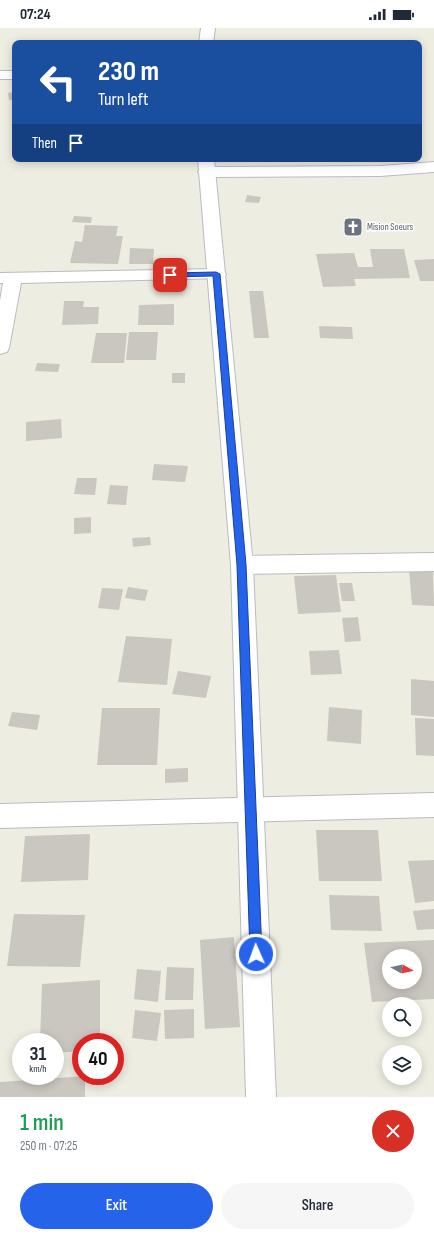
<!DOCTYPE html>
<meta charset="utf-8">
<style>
body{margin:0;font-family:"Sofia Sans Condensed",sans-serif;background:#f6f6f7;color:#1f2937;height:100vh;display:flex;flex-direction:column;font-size:15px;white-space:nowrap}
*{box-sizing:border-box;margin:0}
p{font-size:13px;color:#747a83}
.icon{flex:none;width:22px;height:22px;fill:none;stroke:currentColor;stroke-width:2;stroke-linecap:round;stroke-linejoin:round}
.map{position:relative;height:1069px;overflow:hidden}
.details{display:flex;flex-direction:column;background:#fff;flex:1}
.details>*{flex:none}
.guide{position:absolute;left:12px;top:12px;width:410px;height:122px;border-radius:8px;box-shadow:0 2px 10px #0003;background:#1a4fa0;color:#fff;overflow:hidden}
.needle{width:26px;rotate:98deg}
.tools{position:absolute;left:382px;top:921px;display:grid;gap:8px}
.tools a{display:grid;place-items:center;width:40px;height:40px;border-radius:50%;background:#fff;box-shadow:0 2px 10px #0003;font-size:20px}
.speed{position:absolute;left:12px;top:1005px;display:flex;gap:8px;font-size:20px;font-weight:700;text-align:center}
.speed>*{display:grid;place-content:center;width:52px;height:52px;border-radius:50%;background:#fff;box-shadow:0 2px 10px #0003;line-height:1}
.speed small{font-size:10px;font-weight:400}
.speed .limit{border:6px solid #d22;background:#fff;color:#111}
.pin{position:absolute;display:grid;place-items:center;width:34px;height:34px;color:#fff;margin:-17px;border-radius:8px;box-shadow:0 2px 6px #0006}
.me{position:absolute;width:44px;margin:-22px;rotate:358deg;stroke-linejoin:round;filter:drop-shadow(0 0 3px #0008)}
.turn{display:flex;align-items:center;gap:14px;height:84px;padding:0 20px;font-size:18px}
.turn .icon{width:52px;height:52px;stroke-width:2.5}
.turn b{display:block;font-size:28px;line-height:34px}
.then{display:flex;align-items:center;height:38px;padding:0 20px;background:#0003;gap:8px;font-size:15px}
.round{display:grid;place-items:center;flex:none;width:42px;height:42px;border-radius:21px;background:#f6f6f7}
.summary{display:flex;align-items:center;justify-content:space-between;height:68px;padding:0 20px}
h1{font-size:24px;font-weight:600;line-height:30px;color:#1e9e55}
.primary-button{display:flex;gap:8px;margin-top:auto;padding:8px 20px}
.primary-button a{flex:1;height:46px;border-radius:24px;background:#2563eb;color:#fff;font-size:16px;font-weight:600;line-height:46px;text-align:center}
.primary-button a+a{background:#f6f6f7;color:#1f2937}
.status{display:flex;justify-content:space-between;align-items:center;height:28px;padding:0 20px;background:#fff;direction:ltr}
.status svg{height:11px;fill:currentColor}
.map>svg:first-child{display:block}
.building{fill:#c9c7bf;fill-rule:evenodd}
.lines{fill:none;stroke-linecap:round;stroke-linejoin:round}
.minor-casing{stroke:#babbc1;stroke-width:2}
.tertiary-casing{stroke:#babbc1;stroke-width:2}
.minor{fill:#fff;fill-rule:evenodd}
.tertiary{fill:#fff;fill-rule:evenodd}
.route{fill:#2563eb;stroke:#184099}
.labels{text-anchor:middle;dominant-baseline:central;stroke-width:3;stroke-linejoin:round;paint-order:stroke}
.far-worship-label{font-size:10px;fill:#5b616d;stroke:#fff;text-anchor:start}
</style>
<div class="status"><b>07:24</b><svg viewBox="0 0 49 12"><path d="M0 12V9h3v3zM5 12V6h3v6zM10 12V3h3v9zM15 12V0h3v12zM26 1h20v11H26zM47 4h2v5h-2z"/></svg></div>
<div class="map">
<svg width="434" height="1069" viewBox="0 0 434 1069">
<rect width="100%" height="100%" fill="#eeede2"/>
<g class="building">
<path d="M15,64V72H9L8,65Z"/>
<path d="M247,167L261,169L259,175L245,174Z"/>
<path d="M74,188L92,189L91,195L72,194Z"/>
<path d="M85,197L118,198L116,208H123L118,236L70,235L75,213L82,214Z"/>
<path d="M130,220L154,221L153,236H129Z"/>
<path d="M370,221H404L410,250L354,251L356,258L323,259L316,226L354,225L358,239H373Z"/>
<path d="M434,231V253H420L414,232Z"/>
<path d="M249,263H263L269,310H254Z"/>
<path d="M64,273H84L83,279H99L98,296L62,297Z"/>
<path d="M174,276V297H138L139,277Z"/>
<path d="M319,298L352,299L353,311L320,310Z"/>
<path d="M129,304H158L156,332H126Z"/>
<path d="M96,305H127L124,335H91Z"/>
<path d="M37,335L60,336L58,344L35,343Z"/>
<rect x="172" y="345" width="13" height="10"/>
<path d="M61,391L62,410L26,413V394Z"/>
<path d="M154,436L188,438L185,454L152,452Z"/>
<path d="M77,450H97L95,467L74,466Z"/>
<path d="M110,457L128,458L126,477L107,476Z"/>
<path d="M91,489V505L74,506V490Z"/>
<path d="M150,509L151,517L133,519L132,510Z"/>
<path d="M409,542L433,543L434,578L412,577Z"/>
<path d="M336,547L341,584L298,586L294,548Z"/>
<path d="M339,555H352L355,573H342Z"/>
<path d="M128,559L148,562L145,573L125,570Z"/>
<path d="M102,560L123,561L119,582L98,580Z"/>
<path d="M358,589L361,613L345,614L342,590Z"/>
<path d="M126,608L172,611L167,657L118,654Z"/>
<path d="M339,622L342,646L311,647L309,623Z"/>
<path d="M178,643L211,648L206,670L172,666Z"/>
<path d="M411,651L434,653V689L411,687Z"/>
<path d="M329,679L362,682L361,716L327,713Z"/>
<path d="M102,680H160L157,737H97Z"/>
<path d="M12,684L40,687L37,702L8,698Z"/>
<path d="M415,690L434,691V728L416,727Z"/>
<path d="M188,740V754L165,755V741Z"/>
<path d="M316,802H378L382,853H319Z"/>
<path d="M90,806L88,852L21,854L25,808Z"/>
<path d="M434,832V873L415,875L408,833Z"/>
<path d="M329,867L379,868L382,903L331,902Z"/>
<path d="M434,881V901L417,902L413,883Z"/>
<path d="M14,886L85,887L80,939L7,938Z"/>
<path d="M234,909L240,999L205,1001L200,912Z"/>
<path d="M434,912V971L372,974L364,915ZM389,928H415V954H389Z"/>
<path d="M167,939L194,940L193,972H165Z"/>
<path d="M137,941L161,943L158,974L134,971Z"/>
<path d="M100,952V1014H81V1023L55,1025V1014H40L42,956Z"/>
<path d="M194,981V1010L165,1011L164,982Z"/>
<path d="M135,982L161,985L157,1013L132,1010Z"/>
<path d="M85,1048V1069H0V1054Z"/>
</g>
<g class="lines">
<defs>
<g id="minor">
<rect x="0" y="43" width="15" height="8"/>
<path d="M434,134V144L380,148L206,149L201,147L198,144L201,141L206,139L380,138Z"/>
<path d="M217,241L223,242L226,246L223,250L21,255L9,320L7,324L0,326V273L3,255H0V245Z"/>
<path d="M434,525V543L242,546L234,543L231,537L234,531L242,528Z"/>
<path d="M434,765V789L0,800V776Z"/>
</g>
<g id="tertiary">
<path d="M201,0H215L213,15H199Z"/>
<path d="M198,131H214L253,537L276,1069H246L231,537Z"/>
</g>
</defs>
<use href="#minor" class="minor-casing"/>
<use href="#tertiary" class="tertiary-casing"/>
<use href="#minor" class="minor"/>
<use href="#tertiary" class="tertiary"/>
</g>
<path class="route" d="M216,244L220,246L246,537L262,926L261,930L256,932L252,930L250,926L237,537L213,248L170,249L166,247L170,245Z"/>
<defs>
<symbol id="church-square" viewBox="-11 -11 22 22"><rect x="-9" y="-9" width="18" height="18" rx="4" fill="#6b7280" stroke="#fff"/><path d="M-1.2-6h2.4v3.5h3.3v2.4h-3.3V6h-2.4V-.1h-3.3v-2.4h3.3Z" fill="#fff"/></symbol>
</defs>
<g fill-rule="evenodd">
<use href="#church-square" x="342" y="188" width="22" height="22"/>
</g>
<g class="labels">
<g class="far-worship-label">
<text x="367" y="199">Mision Soeurs</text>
</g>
</g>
</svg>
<div class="tools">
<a><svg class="needle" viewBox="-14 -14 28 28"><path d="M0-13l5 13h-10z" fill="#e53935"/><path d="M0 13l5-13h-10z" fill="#747a83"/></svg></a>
<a><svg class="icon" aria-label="search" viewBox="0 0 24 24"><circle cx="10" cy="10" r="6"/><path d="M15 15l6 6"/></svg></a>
<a><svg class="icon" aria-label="layers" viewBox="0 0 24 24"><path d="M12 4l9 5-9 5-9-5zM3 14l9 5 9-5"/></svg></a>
</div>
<div class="speed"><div>31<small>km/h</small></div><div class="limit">40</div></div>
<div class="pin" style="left:170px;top:247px;background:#d93025"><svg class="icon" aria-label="arrive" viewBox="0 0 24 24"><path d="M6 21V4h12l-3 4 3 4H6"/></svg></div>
<svg class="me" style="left:256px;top:926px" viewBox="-20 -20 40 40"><circle r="17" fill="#2563eb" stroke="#fff" stroke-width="3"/><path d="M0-11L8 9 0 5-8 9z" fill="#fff"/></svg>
<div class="guide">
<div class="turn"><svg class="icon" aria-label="left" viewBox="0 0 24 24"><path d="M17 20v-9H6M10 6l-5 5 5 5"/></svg><div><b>230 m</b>Turn left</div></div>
<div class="then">Then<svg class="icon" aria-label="arrive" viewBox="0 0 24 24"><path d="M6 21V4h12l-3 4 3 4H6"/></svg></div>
</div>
</div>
<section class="details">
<div class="summary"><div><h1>1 min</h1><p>250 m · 07:25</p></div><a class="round" style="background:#d93025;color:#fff"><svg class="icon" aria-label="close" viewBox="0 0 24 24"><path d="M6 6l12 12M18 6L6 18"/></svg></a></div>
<div class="primary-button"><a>Exit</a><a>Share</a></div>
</section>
